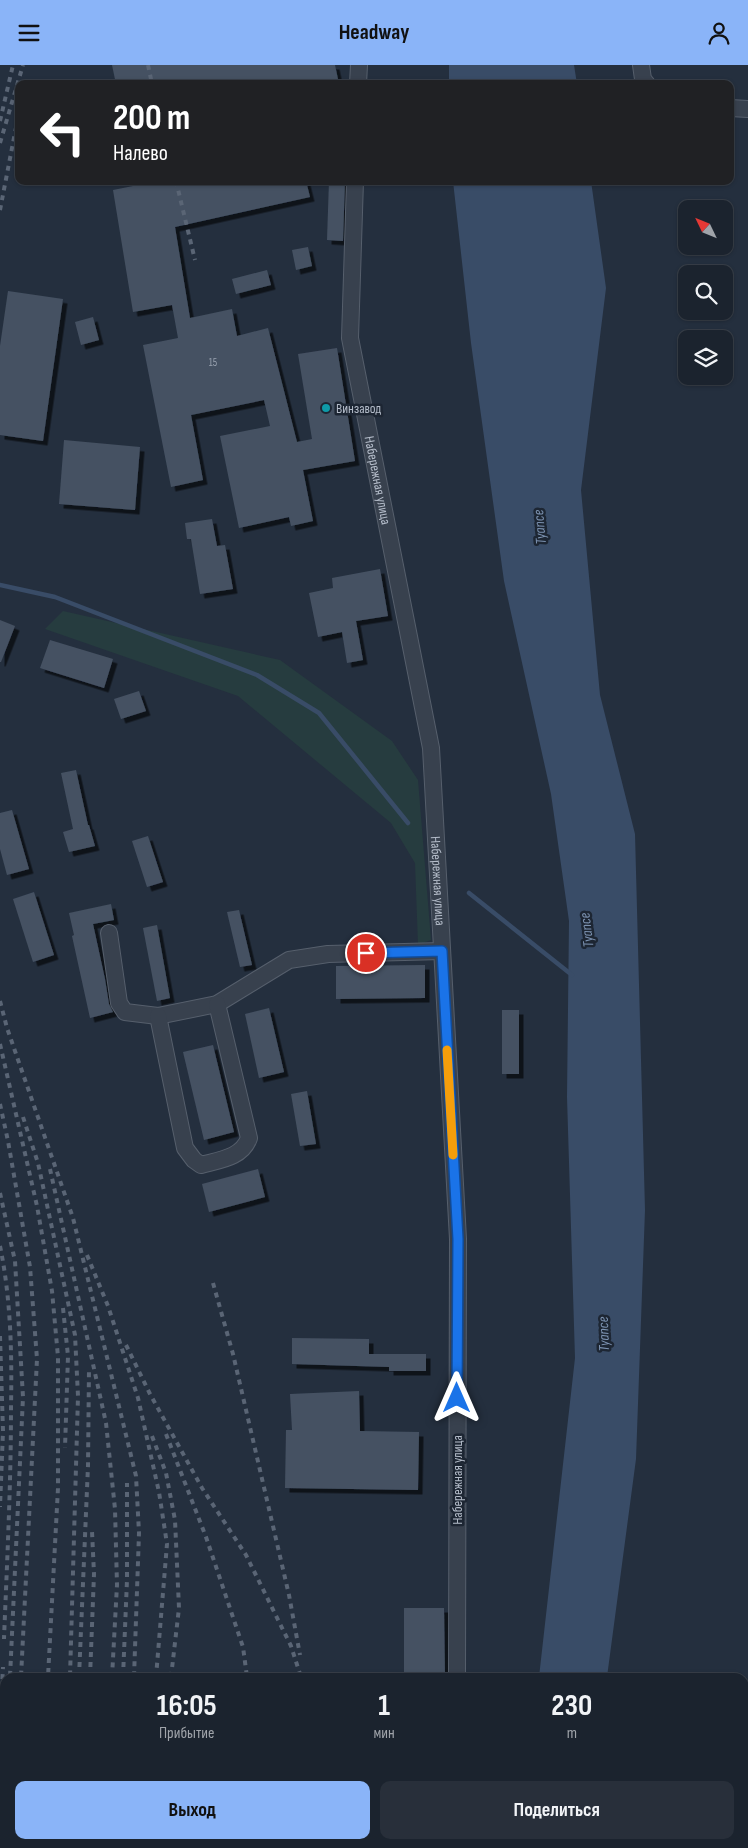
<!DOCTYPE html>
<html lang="ru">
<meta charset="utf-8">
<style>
body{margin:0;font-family:"Sofia Sans Condensed",sans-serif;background:#282f3a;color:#f1f3f6;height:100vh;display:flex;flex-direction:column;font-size:19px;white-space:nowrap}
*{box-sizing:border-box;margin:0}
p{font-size:16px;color:#a0a4aa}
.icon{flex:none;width:28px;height:28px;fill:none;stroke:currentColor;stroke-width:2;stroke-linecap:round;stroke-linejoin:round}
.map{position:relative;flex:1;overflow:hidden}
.details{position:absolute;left:0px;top:1608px;width:749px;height:176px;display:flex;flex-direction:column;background:#1b232e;border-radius:15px 15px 0 0;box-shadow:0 1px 4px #0004,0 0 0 1px #39404a}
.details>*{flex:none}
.top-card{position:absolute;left:15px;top:15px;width:719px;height:105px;border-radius:10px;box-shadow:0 1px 4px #0004,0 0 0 1px #39404a;background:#202124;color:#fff;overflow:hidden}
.needle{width:32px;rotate:313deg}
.controls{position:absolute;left:678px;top:135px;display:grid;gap:10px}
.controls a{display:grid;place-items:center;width:55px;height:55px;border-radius:10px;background:#1b232e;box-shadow:0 1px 4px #0004,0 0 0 1px #39404a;font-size:25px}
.pin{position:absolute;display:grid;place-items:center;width:42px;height:42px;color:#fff;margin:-21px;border:2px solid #fff;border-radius:50%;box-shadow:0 1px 5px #0007}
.me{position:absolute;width:55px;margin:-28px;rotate:0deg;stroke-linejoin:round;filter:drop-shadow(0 0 4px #0008)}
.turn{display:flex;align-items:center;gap:18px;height:105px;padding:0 15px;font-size:22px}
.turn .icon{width:65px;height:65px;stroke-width:2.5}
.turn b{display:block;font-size:35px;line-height:42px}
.eta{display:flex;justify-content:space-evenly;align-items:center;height:85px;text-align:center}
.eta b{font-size:30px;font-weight:700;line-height:35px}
.button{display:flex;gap:10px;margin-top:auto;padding:10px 15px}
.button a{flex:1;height:58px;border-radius:10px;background:#8ab4f8;color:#111;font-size:20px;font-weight:700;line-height:58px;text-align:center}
.button a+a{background:#282f3a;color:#f1f3f6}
header{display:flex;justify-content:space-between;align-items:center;height:65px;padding:0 15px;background:#8ab4f8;color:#111;font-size:22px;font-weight:700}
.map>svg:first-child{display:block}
.green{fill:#263c3f}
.water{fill:#394c67}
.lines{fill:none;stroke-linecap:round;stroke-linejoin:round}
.stream{stroke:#394c67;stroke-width:4.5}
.building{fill:#455162;filter:url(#shadow)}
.minor-casing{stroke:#565f6c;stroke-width:18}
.minor{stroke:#38414e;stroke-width:16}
.rail{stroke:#5a6575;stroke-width:4;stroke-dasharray:5 5;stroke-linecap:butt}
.route-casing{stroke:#114b97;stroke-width:12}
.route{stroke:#1a73e8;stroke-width:9}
.slow{stroke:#f59e0b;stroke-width:9}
.culture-dot{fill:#0f9aa8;stroke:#1d2633;stroke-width:2}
.labels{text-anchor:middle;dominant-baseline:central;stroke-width:5;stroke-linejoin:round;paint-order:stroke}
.number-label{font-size:11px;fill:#98a1af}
.poi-label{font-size:14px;fill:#b4bcc9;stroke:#1d2633;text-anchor:start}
.street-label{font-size:14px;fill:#b4bcc9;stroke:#1d2633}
.water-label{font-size:15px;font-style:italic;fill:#7c92b1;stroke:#1d2633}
</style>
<header><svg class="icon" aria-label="menu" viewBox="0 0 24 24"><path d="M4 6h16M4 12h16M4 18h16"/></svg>Headway<svg class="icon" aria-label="person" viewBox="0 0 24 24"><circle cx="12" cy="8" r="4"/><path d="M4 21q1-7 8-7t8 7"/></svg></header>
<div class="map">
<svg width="748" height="1783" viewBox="0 0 748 1783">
<defs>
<filter id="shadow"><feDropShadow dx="4.5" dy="4.5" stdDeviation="0" flood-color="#0009"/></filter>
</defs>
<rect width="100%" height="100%" fill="#242f3e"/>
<path class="green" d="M63,546L280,595L392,676L418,715L431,875L418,880L415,798L391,758L238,631L45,564Z"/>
<g class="water">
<path d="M449,0H574L577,19H449Z"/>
<path d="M453,116H591L606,223L581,425L600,630L635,769L645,1145L636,1394L607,1612H539L575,1293L567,1032L569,856L551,729L504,516L471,278Z"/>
<path d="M525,1779H590L589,1783H525Z"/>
</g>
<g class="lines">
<g class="stream">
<path d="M0,520L55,532L257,610L319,648L408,758"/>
<path d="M469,828L572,910"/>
</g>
</g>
<g class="building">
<path d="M112,0H335L339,19H116Z"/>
<path d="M158,116H306L310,132L175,162L190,253L232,244L237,271L268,263L297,377L312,374L298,289L337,283L355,396L303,405L313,456L291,461L289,452L239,463L220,371L270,361L264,335L191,350L203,415L171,422L143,280L178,273L172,240L133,247L113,125Z"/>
<path d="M329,116H345L343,176L327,175Z"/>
<path d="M308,182L312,201L296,205L292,185Z"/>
<path d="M267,205L271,220L236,229L232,214Z"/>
<path d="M8,226L63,234L43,376L0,370V281Z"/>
<path d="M93,252L99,275L81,280L75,257Z"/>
<path d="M64,375L140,382L135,445L59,439Z"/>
<path d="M212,454L217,481L225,480L233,524L200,529L191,474H187L185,458Z"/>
<path d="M380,504L388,551L356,556L363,595L347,598L342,567L318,572L309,528L333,523L332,513Z"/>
<path d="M0,555L15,561L1,597H0Z"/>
<path d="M50,575L113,594L104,623L40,603Z"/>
<path d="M139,626L146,646L121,654L114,634Z"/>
<path d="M76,705L88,760H89L95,781L69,787L63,767L73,764L61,708Z"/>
<path d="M12,745L29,804L7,810L0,784V748Z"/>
<path d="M148,771L163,817L147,822L132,776Z"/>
<path d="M34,827L54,890L33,897L13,834Z"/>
<path d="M111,839L114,855L93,859L105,914L109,939L113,947L90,953L72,871L74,870L69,848Z"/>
<path d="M239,845L252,900L240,902L227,847Z"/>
<path d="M157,860L170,933L157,936L143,863Z"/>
<path d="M425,900V933L336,934V901Z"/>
<path d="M269,943L284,1007L259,1013L245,949Z"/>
<rect x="502" y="945" width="17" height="64"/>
<path d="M213,980L234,1067L204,1075L183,987Z"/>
<path d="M307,1026L316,1079L300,1081L291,1029Z"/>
<path d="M258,1104L265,1132L209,1147L202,1119Z"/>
<path d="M292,1273L369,1274V1289H426V1306H389V1302L292,1299Z"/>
<path d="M359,1326L360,1366L419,1367L418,1425L285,1423L286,1365H292L290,1329Z"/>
<path d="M404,1543H444L445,1612H404Z"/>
</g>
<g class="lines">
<defs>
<g id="minor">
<path d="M641,0L643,14L647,19"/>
<path d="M358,19L359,0"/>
<path d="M730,43L748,44"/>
<path id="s1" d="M355,116L350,273L431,683L458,1174L457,1612"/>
<path d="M109,868L119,938L125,947L158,951L217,939L289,895L328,889L442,886"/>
<path d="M158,951L185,1083L194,1095L201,1100C219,1095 242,1093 249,1073L217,939"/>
<path d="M458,1779V1783"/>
</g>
</defs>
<use href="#minor" class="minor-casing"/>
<use href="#minor" class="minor"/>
<g class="rail">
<path d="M148,0L152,19"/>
<path d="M0,56L13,0"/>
<path d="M0,78L23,0"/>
<path d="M176,116L195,195"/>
<path d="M0,145L19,47"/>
<path d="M0,936L7,963L73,1153L136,1411L139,1468L134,1612"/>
<path d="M0,979L37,1141L52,1226L58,1292V1423L48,1612"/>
<path d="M0,1039L8,1076L30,1202L37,1294L21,1612"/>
<path d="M23,1052L38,1098L75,1270L78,1331L70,1612"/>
<path d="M50,1104L106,1358L115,1444L117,1520L112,1612"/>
<path d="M0,1128L15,1196L23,1332L10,1612"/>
<path d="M0,1181C11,1234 12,1289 11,1343C11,1420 7,1497 4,1574"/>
<path d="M87,1190L108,1241L138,1333L159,1427L167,1479L156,1612"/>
<path d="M213,1218L233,1289L289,1530L300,1590"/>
<path d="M63,1243L68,1291L65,1383"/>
<path d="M0,1271L3,1366L0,1442"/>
<path d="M126,1280L150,1329L202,1423L246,1490L291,1581L301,1612"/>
<path d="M166,1369L206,1472L243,1582L247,1612"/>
<path d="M152,1371L166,1408L175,1455L179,1543L171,1612"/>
<path d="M79,1612L88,1401L89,1304"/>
<path d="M90,1612L94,1509L92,1466"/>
<path d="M123,1612L127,1515V1418"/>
<path d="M0,1664L3,1602"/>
<path d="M338,1779L339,1783"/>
<path d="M2,1783L5,1716"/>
<path d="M11,1783V1779"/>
<path d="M39,1783V1779"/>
<path d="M62,1783V1779"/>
<path d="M70,1783L71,1779"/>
<path d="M80,1783V1779"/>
<path d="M103,1783V1779"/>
<path d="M115,1783V1779"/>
<path d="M128,1783V1779"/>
<path d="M143,1783L144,1779"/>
<path d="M156,1783V1779"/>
<path d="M252,1783V1779"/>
</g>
</g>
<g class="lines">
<defs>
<path id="route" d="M366,888L442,886L458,1174L457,1333"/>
</defs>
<use href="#route" class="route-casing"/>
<use href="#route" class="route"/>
<path class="slow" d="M447,985L453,1090"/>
</g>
<circle class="culture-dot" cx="326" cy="343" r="5"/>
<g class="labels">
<g class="number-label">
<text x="213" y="297">15</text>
</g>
<g class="poi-label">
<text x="336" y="343">Винзавод</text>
</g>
<g class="street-label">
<text stroke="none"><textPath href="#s1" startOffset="302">Набережная улица</textPath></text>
<text stroke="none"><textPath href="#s1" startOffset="708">Набережная улица</textPath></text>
<text transform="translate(457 1415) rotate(-90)">Набережная улица</text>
</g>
<g class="water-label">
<text transform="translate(540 462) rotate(-95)">Туапсе</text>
<text transform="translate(587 865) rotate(-97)">Туапсе</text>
<text transform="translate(604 1269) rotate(-92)">Туапсе</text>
</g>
</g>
</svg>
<div class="controls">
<a><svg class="needle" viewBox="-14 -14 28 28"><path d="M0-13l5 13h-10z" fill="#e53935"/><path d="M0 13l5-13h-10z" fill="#a0a4aa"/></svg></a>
<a><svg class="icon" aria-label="search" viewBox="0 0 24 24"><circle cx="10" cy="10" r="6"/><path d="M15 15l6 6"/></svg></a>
<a><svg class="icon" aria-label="layers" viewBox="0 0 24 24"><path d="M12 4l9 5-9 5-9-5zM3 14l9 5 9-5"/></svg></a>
</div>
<div class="pin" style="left:366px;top:888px;background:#d93025"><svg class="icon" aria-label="arrive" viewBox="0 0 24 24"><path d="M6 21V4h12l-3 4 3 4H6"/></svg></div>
<svg class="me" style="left:457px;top:1333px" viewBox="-20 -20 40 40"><path d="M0-17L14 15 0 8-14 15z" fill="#1a73e8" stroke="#fff" stroke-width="4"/></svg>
<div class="top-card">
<div class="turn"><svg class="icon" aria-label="left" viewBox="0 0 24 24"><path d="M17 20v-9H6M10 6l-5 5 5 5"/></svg><div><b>200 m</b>Налево</div></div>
</div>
<section class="details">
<div class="eta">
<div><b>16:05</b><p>Прибытие</p></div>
<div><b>1</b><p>мин</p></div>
<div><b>230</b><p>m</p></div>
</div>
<div class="button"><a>Выход</a><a>Поделиться</a></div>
</section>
</div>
